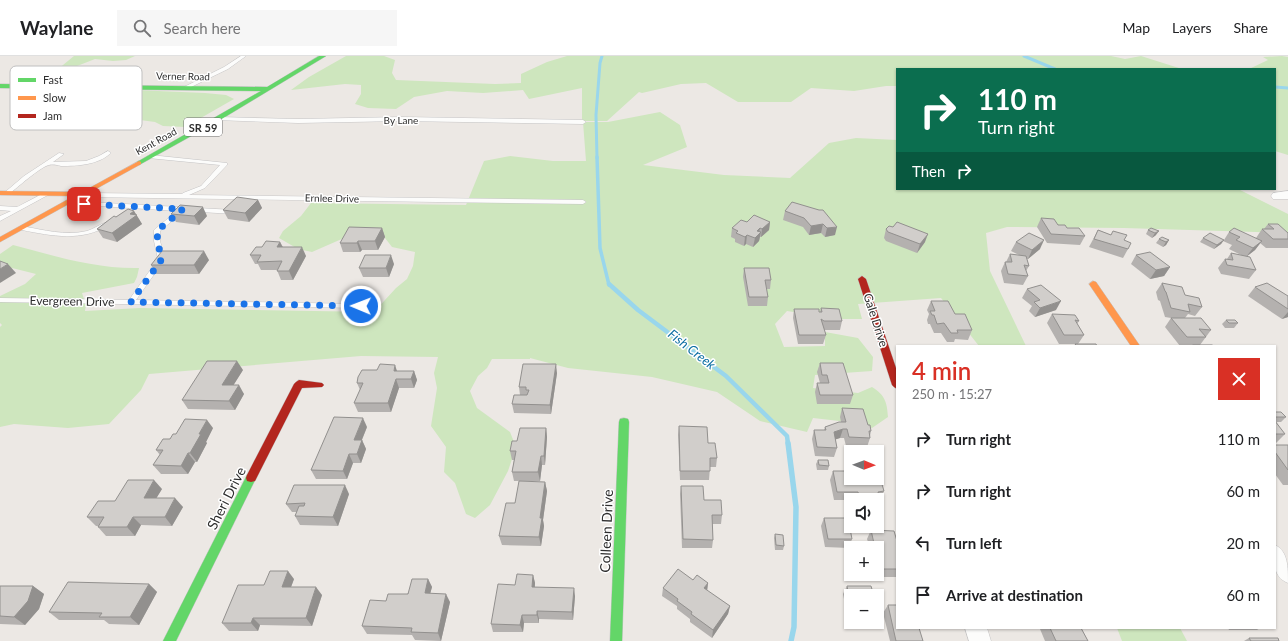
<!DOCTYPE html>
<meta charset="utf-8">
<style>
body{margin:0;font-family:Lato,sans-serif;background:#f6f6f6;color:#202124;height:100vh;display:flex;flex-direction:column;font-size:15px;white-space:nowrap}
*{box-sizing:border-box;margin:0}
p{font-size:13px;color:#757577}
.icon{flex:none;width:22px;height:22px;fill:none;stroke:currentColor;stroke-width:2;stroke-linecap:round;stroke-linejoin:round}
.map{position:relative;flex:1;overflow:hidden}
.side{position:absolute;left:896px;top:289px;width:380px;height:284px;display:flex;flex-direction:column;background:#fff;border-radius:0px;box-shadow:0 1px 3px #0004}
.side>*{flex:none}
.hud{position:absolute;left:896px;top:12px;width:380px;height:122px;border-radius:0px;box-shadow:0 1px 3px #0004;background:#0b6e4f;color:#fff;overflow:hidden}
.needle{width:26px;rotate:91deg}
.controls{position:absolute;left:844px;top:389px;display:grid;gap:8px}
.controls a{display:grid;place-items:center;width:40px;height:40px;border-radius:0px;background:#fff;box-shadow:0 1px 3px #0004;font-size:20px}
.pin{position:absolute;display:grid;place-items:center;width:34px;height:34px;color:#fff;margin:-17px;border-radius:8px;box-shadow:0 2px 6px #0006}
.me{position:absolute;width:44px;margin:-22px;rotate:271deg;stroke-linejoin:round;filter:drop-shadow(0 0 3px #0008)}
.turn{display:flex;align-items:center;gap:14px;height:84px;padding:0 16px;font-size:18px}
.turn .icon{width:52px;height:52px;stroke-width:2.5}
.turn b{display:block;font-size:28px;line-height:34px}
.then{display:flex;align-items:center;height:38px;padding:0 16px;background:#0003;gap:8px;font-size:15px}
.round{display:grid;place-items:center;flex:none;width:42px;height:42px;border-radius:0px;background:#f6f6f6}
.summary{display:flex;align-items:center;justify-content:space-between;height:68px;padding:0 16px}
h1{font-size:24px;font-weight:600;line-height:30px;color:#d93025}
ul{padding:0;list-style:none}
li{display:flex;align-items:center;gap:12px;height:52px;padding:0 16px}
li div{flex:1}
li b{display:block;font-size:15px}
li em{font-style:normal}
header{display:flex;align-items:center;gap:24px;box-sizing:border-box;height:56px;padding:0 20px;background:#fff;border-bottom:1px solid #e0e0e0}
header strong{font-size:19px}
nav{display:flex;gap:22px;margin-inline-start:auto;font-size:14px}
.search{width:280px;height:36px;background:#f6f6f6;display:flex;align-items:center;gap:10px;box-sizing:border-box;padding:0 14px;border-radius:0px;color:#757577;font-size:15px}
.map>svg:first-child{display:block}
.green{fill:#cee6be}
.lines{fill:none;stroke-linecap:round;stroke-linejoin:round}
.stream-far3{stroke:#99d6ec;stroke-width:3}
.stream-far2{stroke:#99d6ec;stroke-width:3.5}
.stream-far1{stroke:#99d6ec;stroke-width:4.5}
.stream{stroke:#99d6ec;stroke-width:5.5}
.lane-casing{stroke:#c5c4c5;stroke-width:1}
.street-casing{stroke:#c5c4c5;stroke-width:1}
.fast-casing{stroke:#c5c4c5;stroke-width:1}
.slow-casing{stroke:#c5c4c5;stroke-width:1}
.jam-casing{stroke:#c5c4c5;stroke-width:1}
.lane{fill:#fcfcfb;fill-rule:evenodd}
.street{fill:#fcfcfb;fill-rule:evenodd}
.fast{fill:#63d668;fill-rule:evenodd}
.slow{fill:#ff974d;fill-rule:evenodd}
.jam{fill:#b3261e;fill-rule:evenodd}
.wall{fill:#b4b1af}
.shaded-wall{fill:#92908e}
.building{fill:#d1cecb;stroke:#92908e}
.route{stroke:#1a73e8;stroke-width:7;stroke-dasharray:0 12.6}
.labels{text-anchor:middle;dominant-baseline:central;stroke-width:3;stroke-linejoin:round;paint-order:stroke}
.far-street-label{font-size:10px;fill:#2e2e2e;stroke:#fff}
.shield{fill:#fff;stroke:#6d6d6d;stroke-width:1}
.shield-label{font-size:11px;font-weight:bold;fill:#2e2e2e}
.street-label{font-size:12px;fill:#2e2e2e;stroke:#fff}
.water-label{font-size:13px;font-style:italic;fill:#0d6fa3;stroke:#fff}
.near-street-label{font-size:14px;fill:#2e2e2e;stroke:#fff}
.key{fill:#fff;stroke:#c0c0c0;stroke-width:1}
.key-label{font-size:11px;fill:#2e2e2e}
</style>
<header>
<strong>Waylane</strong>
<div class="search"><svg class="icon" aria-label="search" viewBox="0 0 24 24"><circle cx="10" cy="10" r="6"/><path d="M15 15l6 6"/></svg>Search here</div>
<nav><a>Map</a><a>Layers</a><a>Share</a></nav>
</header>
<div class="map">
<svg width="1288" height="585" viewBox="0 0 1288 585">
<rect width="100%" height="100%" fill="#ece8e4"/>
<g class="green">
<path d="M74,0H135L126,4L113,5L95,3L54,19L52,18Z"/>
<path d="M346,0H384L395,4L392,17L396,24L495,28L521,27V18L547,6L567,0H1111L1125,3L1141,0L1182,13H897V30H886L854,35L811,32L791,46H738L706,27L681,28L642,37L639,36L607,65H584L582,63V32L529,43L523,34L483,37L447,35L414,41L396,53L368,52L355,48L361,38V29L345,28L291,34L309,21Z"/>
<path d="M1282,0L1288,1V99L1275,95V13H1249L1268,4L1263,1Z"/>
<path d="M134,34L205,37L226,39L234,43L185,71L163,70L155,66L140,64L142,57L124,54L103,58L92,56C108,45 122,48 140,42L131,38Z"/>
<path d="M660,56L680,69L687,91L643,109L724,119L790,122L829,87L856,82L897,84V133H1238L1288,158V177L1124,172L1007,171L986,177L990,215L1026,290H979L941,242L858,248L862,263H839L787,255L775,268L784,291L825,290V276L858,282L873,301L872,315L815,319L813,332L858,337L872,331C885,339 887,346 888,361L872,372L857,367L813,362L807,376L760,365L717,336L652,321L568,312L530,302V303H492L487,312L478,320L470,335L477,352L510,376L516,391L508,415L490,449L475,462L466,458L455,427L444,416L446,391L431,370L437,332L434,317L438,301L361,300L149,318L141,334L109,368L68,372L14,368L0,371V271L2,269L0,267V240L25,228L36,218L8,211L0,205V198L13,189C55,200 95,213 139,212L137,221L134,227L82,237L86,249L85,255L140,252L374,256L396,232L407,223L413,210L415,196L392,191L385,182L353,172L344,182L312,196L298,193L279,182L283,175L301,160L311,147L466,149L484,105L510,100L553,105H586L583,66H608Z"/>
<path d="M1117,572H1180L1187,585H1122Z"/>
</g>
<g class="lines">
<g class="stream-far3">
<path d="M1024,0L1055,13"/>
<path d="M1275,31L1288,32"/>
<path d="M597,102L596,59L600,7L602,0"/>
</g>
<path class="stream-far2" d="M597,101L600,192L609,229"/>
<path class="stream-far1" d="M609,228L638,254L726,320L787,380L788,388"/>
<path class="stream" d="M788,387L796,451L794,571L791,585"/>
<defs>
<g id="lane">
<path d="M241,0H246L228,13L189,32L184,31L224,11Z"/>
<path d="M218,61L298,63L402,61L583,64L586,66L583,68L402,65L298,67L216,64L215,63Z"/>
<path d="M108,95L111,97C98,109 78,110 61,110C58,109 52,108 49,109C40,111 17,132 9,138H5L4,137L24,120L59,97L64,98L53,106L86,105L99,100Z"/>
<path d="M150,99L227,107V109L205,132L189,139L583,144L586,146L583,148L85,141L82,139L85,137L182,138L183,137L201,130L220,109L148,102L147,101Z"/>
<path d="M46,136L48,137V139L0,165V160L11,155L0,154V150L17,151Z"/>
<path d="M70,145L234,154L237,156L234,158L184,155L160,175V185L165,203L136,244L361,248L365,250L361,252L0,246V242L129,244L158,203L154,185V174L177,155L68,148L67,147Z"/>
<path d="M107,166L109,167V169C82,186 52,180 22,174L19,172L22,170C43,174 66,180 87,175C94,173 100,168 107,166Z"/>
</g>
<g id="street">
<path d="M1288,135V143H1273L1271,140L1273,137Z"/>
<path d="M1275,489C1288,495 1288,511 1288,527C1271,520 1275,504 1275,489Z"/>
<path d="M965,572H987L991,585H969Z"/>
</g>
<g id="fast">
<path d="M319,0H326L220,64L139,109L137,108V106L261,35L0,32V28L267,31Z"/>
<path d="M624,362L628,363L629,366L622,585H610L619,366L620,363Z"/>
<path d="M251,418L255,419L256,422L176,585H163L247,419Z"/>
</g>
<g id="slow">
<path d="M139,105L141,106V108L0,186V181L74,140L0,139V135L82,136Z"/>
<path d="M1093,225L1096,226L1140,290H1131L1089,228Z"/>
</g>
<g id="jam">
<path d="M862,220L866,223L897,315V333L894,331L892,329L858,223Z"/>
<path d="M299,324L322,327L324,329L322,331L302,332L255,425L251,426L247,425L246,422L247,419L294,328L296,326Z"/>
</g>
</defs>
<use href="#lane" class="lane-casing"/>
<use href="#street" class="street-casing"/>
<use href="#fast" class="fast-casing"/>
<use href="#slow" class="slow-casing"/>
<use href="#jam" class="jam-casing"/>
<use href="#lane" class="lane"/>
<use href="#street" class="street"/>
<use href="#fast" class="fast"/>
<use href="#slow" class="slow"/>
<use href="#jam" class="jam"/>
</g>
<g class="wall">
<path d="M258,144L262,152L249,166L228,163L223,154Z"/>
<path d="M819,154L835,179L825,181L821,177L809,179L803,171L783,164L785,155Z"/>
<path d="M134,155L142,168L117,186L103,182L97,173L116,161Z"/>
<path d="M171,158L207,160L199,169L176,166Z"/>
<path d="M1041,162L1067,172L1085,180L1080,189L1047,187L1037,171Z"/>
<path d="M747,166H770L769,174L761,181H760L759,185L753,191L746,188L744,190L735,186V183L731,181L732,172Z"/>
<path d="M1268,168L1288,177V192H1266L1260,187L1255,194L1247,200L1256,214L1249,223L1221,218L1218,212L1225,203H1227L1231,197L1243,200L1229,193L1232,189L1223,185L1221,188L1214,193L1200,186L1203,182L1224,184L1229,176L1256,182L1262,173H1264Z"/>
<path d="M382,172L385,181L378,194H362L360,196H343L340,187Z"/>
<path d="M1151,172L1156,179L1152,182L1146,178L1148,174Z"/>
<path d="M886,173L925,186L917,197L886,185L884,182Z"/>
<path d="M1098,174L1124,184L1128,193L1123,202L1089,191Z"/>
<path d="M1159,183L1169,184L1166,189L1163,191L1156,187Z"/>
<path d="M280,186L283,191L306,200L293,224H281L277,214H261L258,208H255L250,199L262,191Z"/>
<path d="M1016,186L1040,193L1028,203H1027L1029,210L1026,215L1028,220L1023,229L1004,227L1001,215L1005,206H1006L1010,198L1021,200L1011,195Z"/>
<path d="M1136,199L1170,211L1164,220L1150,223L1131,208Z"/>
<path d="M209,204L199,218H156L151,209Z"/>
<path d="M394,208L389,221H363L359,212Z"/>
<path d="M744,212L771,224L770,233H766L768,241L767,250H748L743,221Z"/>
<path d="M1162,227L1185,239L1202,251L1195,260L1188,258L1185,262L1211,274L1200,289L1212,290H1180L1165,271L1171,262L1165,261L1160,245L1158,244L1156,236Z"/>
<path d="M1255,231L1288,240V261L1282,263L1248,240Z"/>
<path d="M1027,233L1056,254L1035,261L1029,255L1032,250L1022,242Z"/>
<path d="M931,245L955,258L972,274L968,284L955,283L954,286H947L941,277H934L930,268H928L927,264L929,258L927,254Z"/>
<path d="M821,252L842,265L840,274H824L826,279L823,288H798L793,262L794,253L819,256H820Z"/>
<path d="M1052,258L1079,265L1077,268L1084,279L1078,288L1097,290H1074L1075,288H1059L1047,267Z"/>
<path d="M1226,264L1238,267L1234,272H1225L1222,268Z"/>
<path d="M820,307L853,339L850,348H817L815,336L817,327H820L817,316Z"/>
<path d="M243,314L233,329L244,338L235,354L188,353L182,344Z"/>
<path d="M398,315H414L417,324L414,332H399L391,356H358L354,347L360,334L357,327Z"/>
<path d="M557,317L551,358L514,357L512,348L520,339L519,331Z"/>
<path d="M842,352L868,369L871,375L870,380V382L867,391L846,390L844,382H840L835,383L837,392L834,401L815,400L812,383L814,374H824L825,371L841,366L840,361Z"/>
<path d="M1275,356L1286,361L1281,366H1275L1285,378L1276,387H1275Z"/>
<path d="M679,370L708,387L717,402L716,411H710L709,424H680L678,379Z"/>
<path d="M367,371L362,384L366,393L361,407H353L347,423H316L311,414Z"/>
<path d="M213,372L206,386L207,387L197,406H195L188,418H161L153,409L160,399L156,394L176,378Z"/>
<path d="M546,372L547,381L545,409H542L540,425H514L512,416L514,404H512L510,395L517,385Z"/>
<path d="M1275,389H1288V429H1283L1275,418Z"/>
<path d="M818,404L829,410L828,414H817L816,408Z"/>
<path d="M833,415L884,435L880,444L881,448L877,456V444H834L830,424Z"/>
<path d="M545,426L547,435L543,464L544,470L541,490L502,489L499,480Z"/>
<path d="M681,430L704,444L722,459L721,468H712L713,484L712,492H682L680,438Z"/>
<path d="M162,433L156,442L183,451L172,470L141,469L135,480H106L98,471L99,470H96L87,461L115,445Z"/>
<path d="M349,438L338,470L300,469L295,460L297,456H292L286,448Z"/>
<path d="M824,462L852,483L849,492L825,491L821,470Z"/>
<path d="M871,474L897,485V521H876V518H877V492H870L867,483Z"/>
<path d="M775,478L784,490L783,494H775L774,482Z"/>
<path d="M533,519L535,527V531L575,540L573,564L539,563V567H524L523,576H493L491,568L515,529Z"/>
<path d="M294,523L291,531L322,539L312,570L260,569L258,575H229L222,567L264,529Z"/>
<path d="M428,523L432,531L430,538L450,546L441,585L415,584L412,579L367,578L362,570Z"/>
<path d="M693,524L708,527L707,535L730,550L728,558L712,582L690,566V563L677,553V550L662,540L663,532Z"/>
<path d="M149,528L157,536L139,569L109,568L104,564H59L49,556Z"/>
<path d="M0,530H33L44,538L39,553L25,569L0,568Z"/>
<path d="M847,530L851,540V558H847L843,538Z"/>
<path d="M888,549L923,585H890L883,557Z"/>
<path d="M1041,572H1081L1088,585H1045L1040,573Z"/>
<path d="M1228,572H1260L1257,574H1229Z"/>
<path d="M1249,582L1279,585H1244Z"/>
</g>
<g class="shaded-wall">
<path d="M258,144L262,152L249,166L245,157Z"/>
<path d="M203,151L207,160L199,169L194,160Z"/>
<path d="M134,155L142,168L117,186L112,177L130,158Z"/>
<path d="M770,166L769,174L761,181L762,173Z"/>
<path d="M823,168L821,177L809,179L811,170Z"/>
<path d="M837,171L835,179L825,181L827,172Z"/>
<path d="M382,172L385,181L378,194L375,185Z"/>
<path d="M760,172L759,177L761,176L759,185L753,191L755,182L757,175Z"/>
<path d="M1159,175L1156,179L1152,182L1155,177Z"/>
<path d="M928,178L925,186L917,197L920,188Z"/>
<path d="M747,179L746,188L744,190L745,181Z"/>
<path d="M1044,184L1040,193L1028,203L1032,194Z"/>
<path d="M1169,184L1166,189L1163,191L1166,186Z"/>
<path d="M1224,184L1221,188L1214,193L1217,189Z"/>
<path d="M358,185L362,194L360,196L357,187Z"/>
<path d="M1262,185L1255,194L1246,201L1253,192Z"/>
<path d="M280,186L284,194L277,191Z"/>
<path d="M302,191L306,200L293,224L289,215Z"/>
<path d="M204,195L209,204L199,218L194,209Z"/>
<path d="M391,199L394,208L389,221L386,212Z"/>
<path d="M8,208L16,217L0,227V213Z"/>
<path d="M1170,211L1164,220L1150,223L1156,214Z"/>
<path d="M1061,245L1056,254L1035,261L1040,252Z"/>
<path d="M1288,256V261L1282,263Z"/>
<path d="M237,305L243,314L228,338L222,329Z"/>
<path d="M556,308L557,317L551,358L550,349Z"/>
<path d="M395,309L398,318L394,315Z"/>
<path d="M414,315L417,324L414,332L411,323Z"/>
<path d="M396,323L399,332L391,356L388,347Z"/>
<path d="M239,329L244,338L235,354L229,345Z"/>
<path d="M363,362L367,371L358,393L354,384Z"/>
<path d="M207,364L213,372L206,386L207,387L197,406L190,397L199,378Z"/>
<path d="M546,372L547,381L545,409L544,400Z"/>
<path d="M843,373L840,382L831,385L834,376Z"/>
<path d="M362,384L366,393L361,407L357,398Z"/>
<path d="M188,397L195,406L188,418L181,410Z"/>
<path d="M349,398L353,407L347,423L343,415Z"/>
<path d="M541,400L542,409L540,425L538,416Z"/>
<path d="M154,424L162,433L151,451L144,442Z"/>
<path d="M545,426L547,435L543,464L544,470L541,490L539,481L540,462Z"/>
<path d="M345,429L349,438L338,470L333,461Z"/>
<path d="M175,442L183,451L172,470L165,461Z"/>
<path d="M133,461L141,469L135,480L127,471Z"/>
<path d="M288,515L294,523L288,539L282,531Z"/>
<path d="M533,519L535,527L534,539L532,531Z"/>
<path d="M428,523L432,531L428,545L425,537Z"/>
<path d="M708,527L707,535L704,532Z"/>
<path d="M149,528L157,536L139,569L130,561Z"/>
<path d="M33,530L44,538L39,553L25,569L14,561Z"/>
<path d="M316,531L322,539L312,570L306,562Z"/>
<path d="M574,532L575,540L573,564L572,556Z"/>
<path d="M446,538L450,546L441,585L438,577Z"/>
<path d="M730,550L728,558L712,582L713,574Z"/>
<path d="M537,555L539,563V567L537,559Z"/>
<path d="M522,559L524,567L523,576L520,569Z"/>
<path d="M253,562L260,569L258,575L251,567Z"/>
</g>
<g class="building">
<path d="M237,141L258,144L245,157L223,154Z"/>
<path d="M792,146L819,154H823L837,171L827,172L823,168L811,170L804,162L785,155Z"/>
<path d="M180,149L203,151L194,160L171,158Z"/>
<path d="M128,153L134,155L130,158L137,159L112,177L97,173L114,160L116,161Z"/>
<path d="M754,159L770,166L762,173L760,172L757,175L761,176L755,182L747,179L745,181L736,177L738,175L732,172L741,164L747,166Z"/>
<path d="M1041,162L1054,163L1058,169H1065L1067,172H1079L1085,180L1051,178Z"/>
<path d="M897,166L928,178L920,188L888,176L886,173L889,170L893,171Z"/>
<path d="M1268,168H1278L1288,177V183H1273L1262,173H1274Z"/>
<path d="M349,171L382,172L375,185H358L357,187H340Z"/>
<path d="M1151,172L1159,175L1155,177L1148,174Z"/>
<path d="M1234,172L1262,185L1253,192L1236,184L1240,181L1229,176Z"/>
<path d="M1098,174L1111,179L1113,175L1127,179L1124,184L1131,187L1128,193L1094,183Z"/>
<path d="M1029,177L1044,184L1032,194L1016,186Z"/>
<path d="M1210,177L1224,184L1217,189L1203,182Z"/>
<path d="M1162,181L1169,184L1166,186L1159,183Z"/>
<path d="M266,185L280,186L277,191H302L289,215H277L282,205L257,206L261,199H250L256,191H262Z"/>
<path d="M162,195H204L194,209H151Z"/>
<path d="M1150,196L1170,211L1156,214L1136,199Z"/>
<path d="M1231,197L1250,201L1256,214L1227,209L1225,203L1233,204Z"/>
<path d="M1010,198L1026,200L1029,210L1024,209L1028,220L1008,218L1005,206H1012Z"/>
<path d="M365,199H391L386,212H359Z"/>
<path d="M0,205L8,208L0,213Z"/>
<path d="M744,212H769L771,224H765L768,241H749Z"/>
<path d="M1162,227L1182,231L1185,239L1199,242L1202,251L1188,248L1190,256L1171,252L1166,236L1165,235Z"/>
<path d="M1267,227L1288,240V253L1255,231Z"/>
<path d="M1041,229L1061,245L1040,252L1034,246L1040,244L1027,233Z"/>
<path d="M931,245H948L955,258H965L972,274H957L958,277H951L944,267L937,268L934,259H932L930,255H935Z"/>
<path d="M821,252L839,253L842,265H824L821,263L826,279H799L794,253H819V256H822Z"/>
<path d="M1052,258L1075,259L1079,265L1075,264L1084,279H1064Z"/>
<path d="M1171,262H1201L1211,274L1199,273L1206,281H1187Z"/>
<path d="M1226,264H1235L1238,267H1229Z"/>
<path d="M1075,288H1096L1097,290H1077Z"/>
<rect x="1193" y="289" width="19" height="1"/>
<path d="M207,305H237L222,329H239L229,345L182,344Z"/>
<path d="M820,307H843L853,339H820L817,327H829L827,319H822Z"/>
<path d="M380,308L395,309L394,315H414L411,323H396L388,347H354L363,327H357L358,321L362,314H377Z"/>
<path d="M523,308H556L550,349L512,348L514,339H527L529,334H526V331H519Z"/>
<path d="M842,352L863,353L868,369H870L871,375H869L870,382L849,381L847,373H843L834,376L837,392L817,391L814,374H826L825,371L839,366H846Z"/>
<path d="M1275,356H1281L1286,361H1275Z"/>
<path d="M334,361L363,362L354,384H362L357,398H349L343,415L311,414Z"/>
<path d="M185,363L207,364L199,378H201L190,397H188L181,410L153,409L163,394H156L163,383H170L173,378H176Z"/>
<path d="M1275,365L1285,378H1275Z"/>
<path d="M679,370L707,371L708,387H715L717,402H710V415H680Z"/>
<path d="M520,372H546L544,400H541L538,416H512L516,395H510L512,385H517Z"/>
<path d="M1275,389H1288V414L1275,396Z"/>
<path d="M818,404H828L829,410L819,409Z"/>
<path d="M833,415H851V422H877V415H878L884,435L878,436L881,448H877V444H860L858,436H837Z"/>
<path d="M128,424H154L144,442H175L165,461H133L127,471H98L104,461H87L98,445H115Z"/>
<path d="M519,425L545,426L540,462H542L539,481L499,480L506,447H515Z"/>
<path d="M294,429H345L333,461L295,460L299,450H304L305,447L286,448Z"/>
<path d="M681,430H703L704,444H721L722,459H712L713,484L683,483Z"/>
<path d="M824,462H848L852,483H828Z"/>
<path d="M871,474L894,475L897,485V513H880L877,499V492H875Z"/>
<path d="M775,478L783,479L784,490L776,489Z"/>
<path d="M678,513L693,524L697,519L708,527L704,532L730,550L713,574L691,558L692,556L677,545L678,543L663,532Z"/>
<path d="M270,515H288L282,531H316L306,562H253L251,567H222L238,529H264Z"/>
<path d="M517,518L533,519L532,531L574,532L572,556L537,555V559H522L520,569L491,568L498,528L515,529Z"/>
<path d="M412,523H428L425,537L446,538L438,577L411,576L412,572L362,570L370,544L386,545L388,538H408Z"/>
<path d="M68,526L149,528L130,561H99L102,557L49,556Z"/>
<path d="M0,530H33L28,545L14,561L0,560Z"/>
<path d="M847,530H871L874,540H851V550Z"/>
<path d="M888,549H897V572H919L923,585H896Z"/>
<path d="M1050,572H1081L1088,585H1056Z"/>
<path d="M1249,582H1278L1279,585H1251Z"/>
</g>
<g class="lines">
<path class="route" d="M84,148L183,153L158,174L157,185L162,203L131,246L361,250"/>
</g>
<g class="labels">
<g class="far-street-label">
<text transform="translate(183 20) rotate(1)">Verner Road</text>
<text x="401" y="64">By Lane</text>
<text transform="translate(156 85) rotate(-29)">Kent Road</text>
<text transform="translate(332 142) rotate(1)">Ernlee Drive</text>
</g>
<rect class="shield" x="184" y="62" width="38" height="18" rx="3"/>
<g class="shield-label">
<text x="203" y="71">SR 59</text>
</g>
<g class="street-label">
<text transform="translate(72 245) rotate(1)">Evergreen Drive</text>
<text transform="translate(876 264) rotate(72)">Gale Drive</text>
</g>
<g class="water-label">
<text transform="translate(692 293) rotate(38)">Fish Creek</text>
</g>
<g class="near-street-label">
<text transform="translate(226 442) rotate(-63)">Sheri Drive</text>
<text transform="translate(606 475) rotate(-88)">Colleen Drive</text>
</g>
</g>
<rect x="10" y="10" width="132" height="64" rx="6" class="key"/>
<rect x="18" y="22" width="18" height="4" fill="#63d668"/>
<rect x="18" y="40" width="18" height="4" fill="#ff974d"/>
<rect x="18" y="58" width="18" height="4" fill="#b3261e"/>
<g class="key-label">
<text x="43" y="28">Fast</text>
<text x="43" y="46">Slow</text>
<text x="43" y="64">Jam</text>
</g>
</svg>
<div class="controls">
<a><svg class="needle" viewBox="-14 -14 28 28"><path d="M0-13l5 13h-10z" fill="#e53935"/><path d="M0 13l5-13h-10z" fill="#757577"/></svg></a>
<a><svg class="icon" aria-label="sound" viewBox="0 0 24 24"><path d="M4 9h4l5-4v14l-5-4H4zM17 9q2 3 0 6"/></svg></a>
<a>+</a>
<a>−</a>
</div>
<div class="pin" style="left:84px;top:148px;background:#d93025"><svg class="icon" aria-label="arrive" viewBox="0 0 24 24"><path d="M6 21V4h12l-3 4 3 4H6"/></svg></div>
<svg class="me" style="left:361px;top:250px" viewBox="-20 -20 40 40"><circle r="17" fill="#1a73e8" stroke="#fff" stroke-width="3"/><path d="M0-11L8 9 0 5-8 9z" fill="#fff"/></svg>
<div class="hud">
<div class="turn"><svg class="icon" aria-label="right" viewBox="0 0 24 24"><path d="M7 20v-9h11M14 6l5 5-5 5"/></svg><div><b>110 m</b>Turn right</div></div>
<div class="then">Then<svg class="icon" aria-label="right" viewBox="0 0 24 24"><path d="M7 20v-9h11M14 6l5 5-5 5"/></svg></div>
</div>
<section class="side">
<div class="summary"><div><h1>4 min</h1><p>250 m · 15:27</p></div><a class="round" style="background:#d93025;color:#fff"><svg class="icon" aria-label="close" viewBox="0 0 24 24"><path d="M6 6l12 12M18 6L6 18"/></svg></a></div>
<ul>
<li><svg class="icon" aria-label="right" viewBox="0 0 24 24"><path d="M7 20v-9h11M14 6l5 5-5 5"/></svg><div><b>Turn right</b></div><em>110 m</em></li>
<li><svg class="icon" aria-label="right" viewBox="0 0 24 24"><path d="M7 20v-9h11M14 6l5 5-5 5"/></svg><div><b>Turn right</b></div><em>60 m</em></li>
<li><svg class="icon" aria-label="left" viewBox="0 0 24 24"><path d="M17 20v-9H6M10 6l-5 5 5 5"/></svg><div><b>Turn left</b></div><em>20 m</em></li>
<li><svg class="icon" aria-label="arrive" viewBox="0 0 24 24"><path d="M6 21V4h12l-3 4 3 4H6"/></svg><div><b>Arrive at destination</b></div><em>60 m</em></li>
</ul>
</section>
</div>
